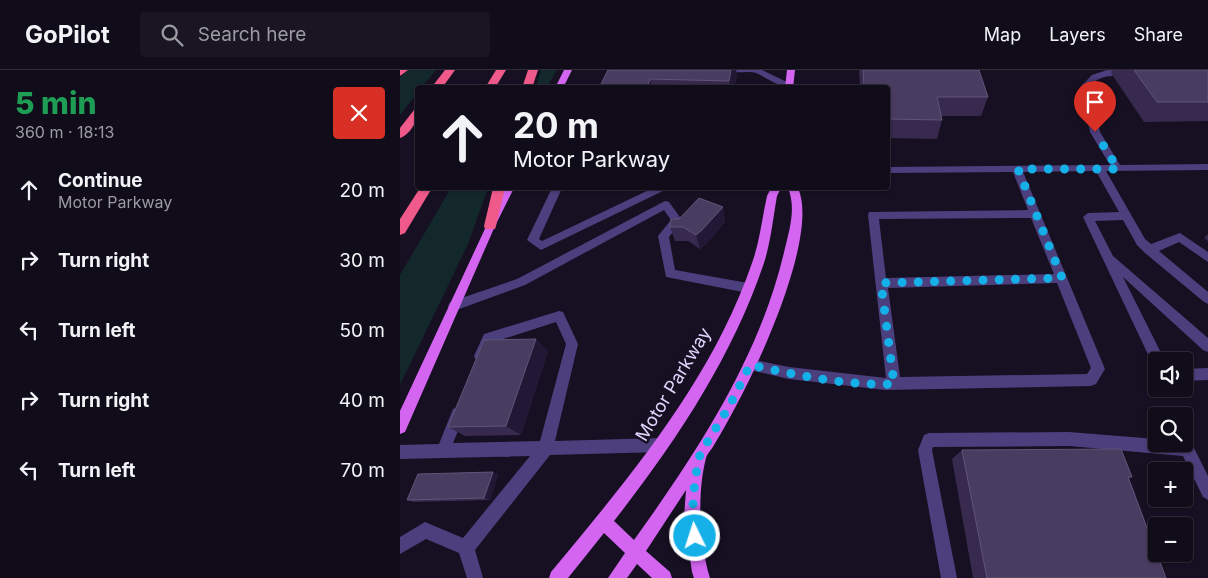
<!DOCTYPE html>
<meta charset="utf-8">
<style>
body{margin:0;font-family:Inter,sans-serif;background:#191523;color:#f1f3f6;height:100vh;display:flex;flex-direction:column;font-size:19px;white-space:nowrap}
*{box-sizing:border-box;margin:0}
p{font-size:16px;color:#9c9ba2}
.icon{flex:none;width:28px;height:28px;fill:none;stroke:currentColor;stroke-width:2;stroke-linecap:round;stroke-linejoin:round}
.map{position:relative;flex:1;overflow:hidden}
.drawer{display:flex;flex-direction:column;background:#100c1a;width:400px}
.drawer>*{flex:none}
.banner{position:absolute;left:15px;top:15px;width:475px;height:105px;border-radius:5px;box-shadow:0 1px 4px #0004,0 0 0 1px #302c39;background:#100c1a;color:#f1f3f6;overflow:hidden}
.controls{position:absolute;left:748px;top:282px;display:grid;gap:10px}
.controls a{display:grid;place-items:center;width:45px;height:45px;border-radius:5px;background:#100c1a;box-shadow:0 1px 4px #0004,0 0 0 1px #302c39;font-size:25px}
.pin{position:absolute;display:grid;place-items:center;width:42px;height:42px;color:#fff;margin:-51px -21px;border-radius:50% 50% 50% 0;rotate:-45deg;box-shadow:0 0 5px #0007}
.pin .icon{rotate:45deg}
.me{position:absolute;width:55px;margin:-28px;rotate:356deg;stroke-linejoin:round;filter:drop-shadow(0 0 4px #0008)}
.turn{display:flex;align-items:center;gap:18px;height:105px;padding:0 15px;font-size:22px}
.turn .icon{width:65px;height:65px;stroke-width:2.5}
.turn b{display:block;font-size:35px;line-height:42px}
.round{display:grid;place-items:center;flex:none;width:52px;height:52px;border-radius:5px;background:#191523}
.overview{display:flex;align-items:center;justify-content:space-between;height:85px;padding:0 15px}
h1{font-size:30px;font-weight:800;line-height:38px;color:#1e9e55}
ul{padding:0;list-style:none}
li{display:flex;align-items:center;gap:15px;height:70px;padding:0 15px}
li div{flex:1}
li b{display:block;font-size:19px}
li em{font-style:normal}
header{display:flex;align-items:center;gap:30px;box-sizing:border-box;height:70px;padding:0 25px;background:#100c1a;border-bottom:1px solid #302c39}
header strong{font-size:24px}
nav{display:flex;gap:28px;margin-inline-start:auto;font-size:18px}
.search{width:350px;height:45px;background:#191523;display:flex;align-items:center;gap:12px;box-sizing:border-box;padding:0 18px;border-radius:5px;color:#9c9ba2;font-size:19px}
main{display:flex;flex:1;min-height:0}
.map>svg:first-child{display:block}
.green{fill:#13282b}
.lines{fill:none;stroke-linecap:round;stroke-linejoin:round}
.minor{fill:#4b3f7d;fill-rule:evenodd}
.major{fill:#d365f1;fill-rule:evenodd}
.highway{fill:#f05a8a;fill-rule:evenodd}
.wall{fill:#372a4e}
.shaded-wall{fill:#221835}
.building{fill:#493c61;stroke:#605479}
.route{stroke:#14b0e7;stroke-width:9;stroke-dasharray:0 16.2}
.labels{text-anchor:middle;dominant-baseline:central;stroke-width:5;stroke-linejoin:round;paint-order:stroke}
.street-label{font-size:18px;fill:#dfd4fb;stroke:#161022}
</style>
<header>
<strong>GoPilot</strong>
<div class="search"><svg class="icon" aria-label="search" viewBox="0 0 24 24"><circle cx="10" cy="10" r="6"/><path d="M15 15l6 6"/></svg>Search here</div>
<nav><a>Map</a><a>Layers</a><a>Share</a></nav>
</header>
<main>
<section class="drawer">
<div class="overview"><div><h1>5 min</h1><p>360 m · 18:13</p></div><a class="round" style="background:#d93025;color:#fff"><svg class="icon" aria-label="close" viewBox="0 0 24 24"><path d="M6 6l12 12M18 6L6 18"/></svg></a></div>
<ul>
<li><svg class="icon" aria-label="ahead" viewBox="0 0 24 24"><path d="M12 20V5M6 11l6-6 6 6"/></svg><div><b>Continue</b><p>Motor Parkway</p></div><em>20 m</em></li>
<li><svg class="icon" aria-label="right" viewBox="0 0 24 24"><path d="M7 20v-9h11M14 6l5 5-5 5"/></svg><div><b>Turn right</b></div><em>30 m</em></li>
<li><svg class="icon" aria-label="left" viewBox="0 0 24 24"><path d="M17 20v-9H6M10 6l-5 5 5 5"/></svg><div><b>Turn left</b></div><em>50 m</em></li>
<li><svg class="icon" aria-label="right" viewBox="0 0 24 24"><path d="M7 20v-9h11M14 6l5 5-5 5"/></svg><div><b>Turn right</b></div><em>40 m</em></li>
<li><svg class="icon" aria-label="left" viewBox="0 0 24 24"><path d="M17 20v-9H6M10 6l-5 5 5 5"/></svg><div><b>Turn left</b></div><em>70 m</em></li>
</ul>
</section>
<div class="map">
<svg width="808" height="508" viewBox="0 0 808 508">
<rect width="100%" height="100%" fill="#161022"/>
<g class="green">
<path d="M7,0H36L22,17L18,18L17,23L0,45V8Z"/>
<path d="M141,0H157L147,17H136Z"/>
<path d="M51,118H88L68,174L0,315V205Z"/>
</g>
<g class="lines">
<g class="minor">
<path d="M328,0H362L393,15C384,21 366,7 356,3C347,0 336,5 328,0Z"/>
<path d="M707,0L732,1C719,10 706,0 689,16L700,62L720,95L808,94V100L706,101L745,169L751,174L780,163L808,182V192L779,172L759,181L808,222V234L804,232L745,183L737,175L723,150L695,151L713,186L808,268V282L803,280L723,207L765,291H756V296L753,295L683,147L688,143L719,142L696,101L623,102L705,299L696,314L691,316L485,320L389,309L345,299L343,295L345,291L350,289L389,297L486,308L468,145L469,142L628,140L613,102L488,103V97L710,95L690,62L681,16L692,5ZM631,148L654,204L486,208L479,149ZM657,213L691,298L687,304L500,307L488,218Z"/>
<path d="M152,118H162L139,169L142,171L253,118H266L265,120L141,180L127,170Z"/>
<path d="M265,131L269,132L282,150L269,167L275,200L348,213L352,215L354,218L352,221L348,223L266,207L258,166L271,150L264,140L125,215L54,241L50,240L48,236L50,232L117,209Z"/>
<path d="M159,241L163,242L178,274L155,371L260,368L265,370L267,375L265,380L260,382L150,385L75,480L83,508H67L59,483L26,469L0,484V467L25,452L63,468L130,386L0,389V375L39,374L53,339L58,337L63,339L65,344L53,373L140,371L166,274L156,252L94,272L86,290L81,292L76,290L74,286L84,264Z"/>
<path d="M808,298V310L784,311V299Z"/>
<path d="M669,362L756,369V374H784V371L792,374L808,406V430L803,427L783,386L669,376L533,377L532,380L557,508H541L518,380L524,365L529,363Z"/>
</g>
<g class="major">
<path d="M164,0H172L163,18H155Z"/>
<path d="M387,0H395L393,18H385Z"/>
<path d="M104,118H114L95,156L5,362L0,364V341Z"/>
<path d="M371,118H381L377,126C373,148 371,171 364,193C332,288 275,373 214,451L234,470C298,381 361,285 385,178C390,158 396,137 388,118H398C419,164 360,292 336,336C329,349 322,362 314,375C312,379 307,384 306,388C297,423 299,473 310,508H294L292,502L284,447L286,420L246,481L270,502L272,508H252L237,494L227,508H208L225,483L204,463L168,508H149L151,502C229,408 312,310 352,193C360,171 362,148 367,126Z"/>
</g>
<g class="highway">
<path d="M0,0H8L0,6Z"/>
<path d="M45,0H55L42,18H31Z"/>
<path d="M96,0H106L95,18H85Z"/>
<path d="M128,0H138L132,18H122Z"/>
<path d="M18,39C18,50 11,64 0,68V58L14,40Z"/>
<path d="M20,118H32L5,163L0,165V149Z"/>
<path d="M93,118H105L96,156L95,159H85L84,156Z"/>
</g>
</g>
<g class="wall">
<path d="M208,0H336L337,5L334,18H199Z"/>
<path d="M459,0H579L588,27L581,46H541L542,50L537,69L488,68V18H460Z"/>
<path d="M713,0H808V51L744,52L711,3Z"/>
<path d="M323,137L325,152L306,174L300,179L288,171H275L270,157L279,149Z"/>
<path d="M808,164V171L804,168Z"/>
<path d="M148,281L121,365L65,366L48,357Z"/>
<path d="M562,380L732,407L729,408L766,508H573L552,389Z"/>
<path d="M98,404L90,430L14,432L7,430Z"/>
</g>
<g class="shaded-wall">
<path d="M331,0H336L337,5L334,18H330L329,11Z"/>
<path d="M250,9L252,18H247Z"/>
<path d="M323,137L325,152L306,174L300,179L296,165Z"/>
<path d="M136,269L148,281L121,365L106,356Z"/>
<path d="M93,402L98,404L90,430L84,428Z"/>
</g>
<g class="building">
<path d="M208,0H331L329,11L250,9L247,18H199Z"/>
<path d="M463,0H579L588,27H537L542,50L488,49V18H464Z"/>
<path d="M734,0H808V32H757Z"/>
<path d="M299,128L323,137L302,160L296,165L283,157H270L271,149H279Z"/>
<path d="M136,269L106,356L48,357L84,270Z"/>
<path d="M721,379L732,407H728L756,482V484H757L766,508H587L562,380Z"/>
<path d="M93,402L84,428L7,430L18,404Z"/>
</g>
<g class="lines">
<path class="route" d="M295,466L292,447L295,409L300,384L330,335L350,295C397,305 446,316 494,314L481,213L662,208L618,99H718L695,62"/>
</g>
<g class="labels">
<g class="street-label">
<text transform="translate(273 314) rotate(-59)">Motor Parkway</text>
</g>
</g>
</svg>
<div class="controls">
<a><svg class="icon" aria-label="sound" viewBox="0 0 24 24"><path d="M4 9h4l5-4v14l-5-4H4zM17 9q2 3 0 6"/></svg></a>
<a><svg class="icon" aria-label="search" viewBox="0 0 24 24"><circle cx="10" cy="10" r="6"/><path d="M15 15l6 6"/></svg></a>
<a>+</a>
<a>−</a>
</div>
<div class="pin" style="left:695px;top:62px;background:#d93025"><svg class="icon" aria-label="arrive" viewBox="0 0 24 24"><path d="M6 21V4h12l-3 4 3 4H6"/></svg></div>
<svg class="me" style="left:295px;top:466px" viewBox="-20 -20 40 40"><circle r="17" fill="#14b0e7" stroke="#fff" stroke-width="3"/><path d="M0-11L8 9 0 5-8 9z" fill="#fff"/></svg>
<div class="banner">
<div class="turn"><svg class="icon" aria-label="ahead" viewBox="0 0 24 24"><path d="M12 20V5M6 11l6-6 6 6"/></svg><div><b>20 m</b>Motor Parkway</div></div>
</div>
</div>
</main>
